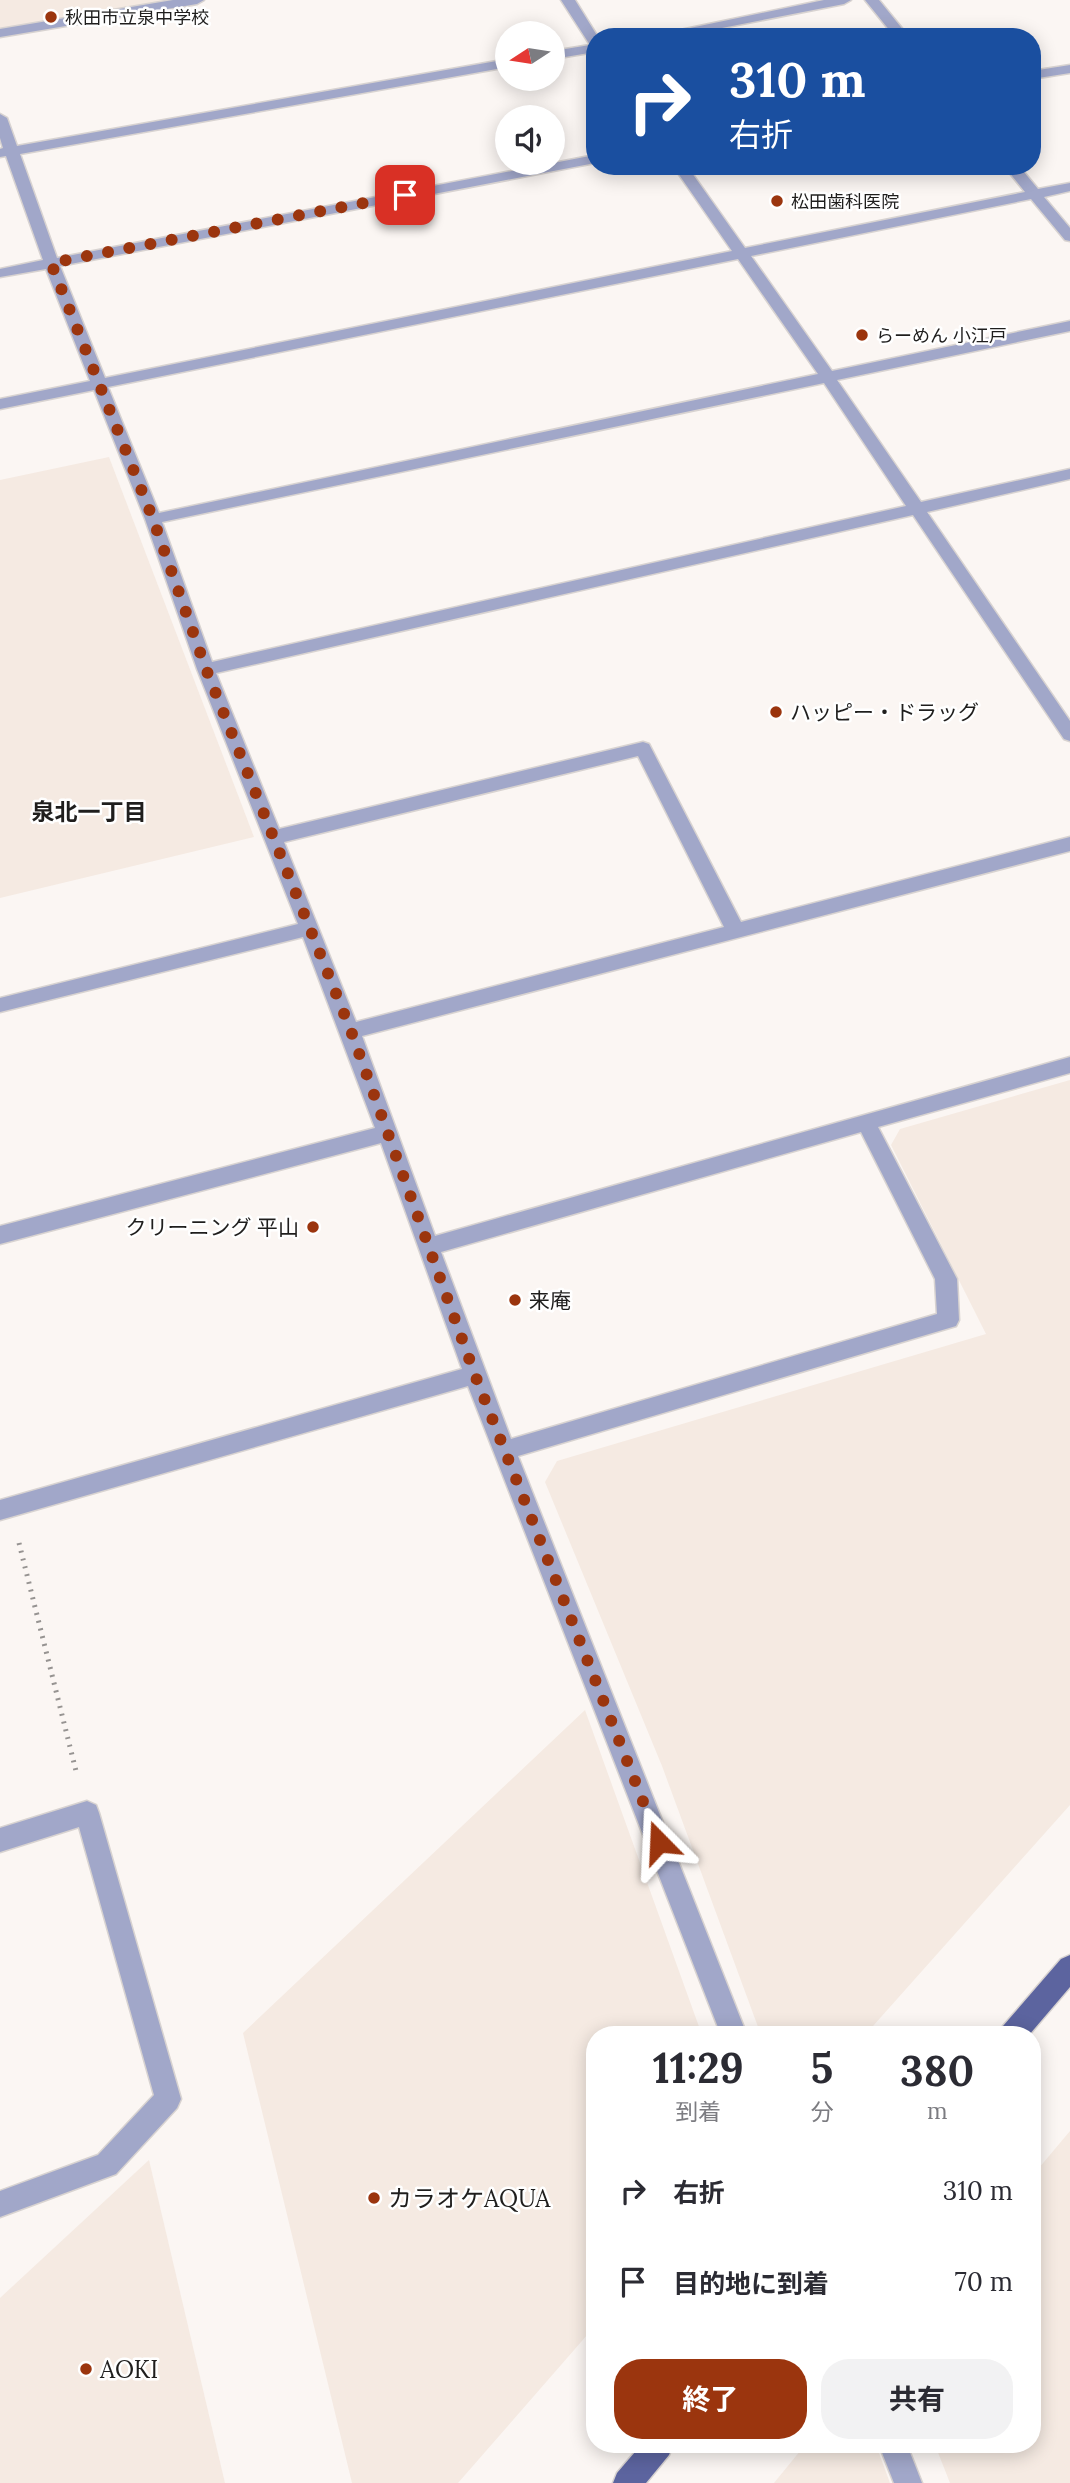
<!DOCTYPE html>
<html lang="ja">
<meta charset="utf-8">
<style>
body{margin:0;font-family:Lora,"Noto Sans JP",serif;background:#f2f2f3;color:#2b2b33;height:100vh;display:flex;flex-direction:column;font-size:26px;white-space:nowrap}
*{box-sizing:border-box;margin:0}
p{font-size:23px;color:#7c7c81}
.icon{flex:none;width:38px;height:38px;fill:none;stroke:currentColor;stroke-width:2;stroke-linecap:round;stroke-linejoin:round}
.map{position:relative;flex:1;overflow:hidden}
.details{position:absolute;left:586px;top:2026px;width:455px;height:427px;display:flex;flex-direction:column;background:#fff;border-radius:28px;box-shadow:0 4px 18px #0003}
.details>*{flex:none}
.hud{position:absolute;left:586px;top:28px;width:455px;height:147px;border-radius:28px;box-shadow:0 4px 18px #0003;background:#1a4fa0;color:#fff;overflow:hidden}
.needle{width:46px;rotate:258deg}
.tools{position:absolute;left:495px;top:21px;display:grid;gap:14px}
.tools a{display:grid;place-items:center;width:70px;height:70px;border-radius:50%;background:#fff;box-shadow:0 4px 18px #0003;font-size:35px}
.pin{position:absolute;display:grid;place-items:center;width:60px;height:60px;color:#fff;margin:-30px;border-radius:14px;box-shadow:0 4px 10px #0006}
.me{position:absolute;width:77px;margin:-38px;rotate:339deg;stroke-linejoin:round;filter:drop-shadow(0 0 5px #0008)}
.turn{display:flex;align-items:center;gap:24px;height:147px;padding:0 28px;font-size:32px}
.turn .icon{width:91px;height:91px;stroke-width:2.5}
.turn b{display:block;font-size:49px;line-height:60px}
.eta{display:flex;justify-content:space-evenly;align-items:center;height:119px;text-align:center}
.eta b{font-size:42px;font-weight:700;line-height:49px}
.primary-button{display:flex;gap:14px;margin-top:auto;padding:14px 28px}
.primary-button a{flex:1;height:80px;border-radius:28px;background:#9b350e;color:#fff;font-size:28px;font-weight:700;line-height:80px;text-align:center}
.primary-button a+a{background:#f2f2f3;color:#2b2b33}
ul{padding:0;list-style:none}
li{display:flex;align-items:center;gap:21px;height:91px;padding:0 28px}
li div{flex:1}
li b{display:block;font-size:26px}
li em{font-style:normal}
.map>svg:first-child{display:block}
.built{fill:#f5eae2}
.lines{fill:none;stroke-linecap:round;stroke-linejoin:round}
.minor-casing{stroke:#d8d3d1;stroke-width:3}
.major-casing{stroke:#d8d3d1;stroke-width:3}
.path{stroke:#969391;stroke-width:5;stroke-dasharray:2 6;stroke-linecap:butt}
.minor{fill:#a1a7c9;fill-rule:evenodd}
.major{fill:#5c649f;fill-rule:evenodd}
.route{stroke:#9b350e;stroke-width:12;stroke-dasharray:0 21.6}
.poi-dot{fill:#9b350e;stroke:#fff;stroke-width:2.5}
.labels{text-anchor:middle;dominant-baseline:central;stroke-width:5;stroke-linejoin:round;paint-order:stroke}
.far-poi-label{font-size:18px;fill:#1f1e1d;stroke:#fff;text-anchor:start}
.poi-label{font-size:21px;fill:#1f1e1d;stroke:#fff;text-anchor:start}
.neighbourhood-label{font-size:23px;font-weight:bold;fill:#1f1e1d;stroke:#fff}
.near-poi-label{font-size:24px;fill:#1f1e1d;stroke:#fff;text-anchor:start}
</style>
<div class="map">
<svg width="1070" height="2483" viewBox="0 0 1070 2483">
<rect width="100%" height="100%" fill="#fbf6f3"/>
<g class="built">
<path d="M0,0H204L0,35Z"/>
<path d="M109,457L254,837L0,898V480Z"/>
<path d="M1070,1080V1805L865,2035H761L662,1766L545,1482L557,1461L986,1334L891,1145L900,1129Z"/>
<path d="M585,1710L702,2035H595V2326L458,2483H352L243,2033Z"/>
<path d="M1070,2131V2483H950L935,2445H1032L1033,2175Z"/>
<path d="M149,2160L225,2483H0V2298Z"/>
<path d="M805,2445H876L890,2483H774Z"/>
</g>
<g class="lines">
<defs>
<g id="minor">
<path d="M173,0H204L197,4L0,37V29Z"/>
<path d="M561,0H575L598,37H595V52L553,59V51L590,45Z"/>
<path d="M824,0H851L844,4L676,37H647Z"/>
<path d="M865,0H879L909,37H895Z"/>
<path d="M508,59V67L20,154L57,258L595,155V163L60,266L105,378L732,251L673,166H687L745,248L1025,192L1004,166H1019L1038,189L1070,183V191L1044,197L1070,228V241L1065,240L1031,199L751,256L832,371L1070,321V331L837,380L921,502L1070,469V479L927,512L1070,721V741L1064,739L913,515L216,673L279,829L643,742L649,744L741,922L1070,837V851L362,1036L435,1236L1070,1057V1073L878,1127L957,1279L959,1320L956,1326L518,1456L747,2035H721L468,1386L0,1520V1500L462,1369L381,1143L0,1244V1226L375,1128L303,937L0,1012V998L298,924L197,669L145,519L94,390L0,409V399L90,381L46,269L0,277V269L43,260L6,156L0,157V149L3,148L0,138V114L7,118L17,146ZM738,259L818,374L159,513L108,387ZM824,383L906,506L212,662L162,522ZM638,756L724,927L356,1022L284,842ZM861,1132L935,1279L937,1314L511,1439L441,1252Z"/>
<path d="M1070,65V73L1032,79V71Z"/>
<path d="M87,1801L96,1805L99,1813L181,2099L177,2108L116,2174L0,2217V2191L98,2155L154,2095L79,1827L0,1852V1828Z"/>
<path d="M879,2445H907L922,2483H894Z"/>
</g>
<g id="major">
<path d="M1070,1955V1987L1029,2035H999L1003,2026L1061,1959Z"/>
<path d="M641,2445H673L669,2455L646,2483H613L617,2473Z"/>
</g>
</defs>
<use href="#minor" class="minor-casing"/>
<use href="#major" class="major-casing"/>
<path class="path" d="M19,1543L77,1775"/>
<use href="#minor" class="minor"/>
<use href="#major" class="major"/>
</g>
<g class="lines">
<path class="route" d="M405,195L51,263L153,519L206,669L351,1031L475,1375L659,1842"/>
</g>
<g class="poi-dot">
<circle cx="51" cy="17" r="7"/>
<circle cx="777" cy="201" r="7"/>
<circle cx="862" cy="335" r="7"/>
<circle cx="776" cy="712" r="7"/>
<circle cx="313" cy="1227" r="7"/>
<circle cx="515" cy="1300" r="7"/>
<circle cx="374" cy="2198" r="7"/>
<circle cx="86" cy="2369" r="7"/>
</g>
<g class="labels">
<g class="far-poi-label">
<text x="65" y="17">秋田市立泉中学校</text>
<text x="791" y="201">松田歯科医院</text>
<text x="876" y="335">らーめん 小江戸</text>
</g>
<g class="poi-label">
<text x="790" y="712">ハッピー・ドラッグ</text>
<text x="299" y="1227" text-anchor="end">クリーニング 平山</text>
<text x="529" y="1300">来庵</text>
</g>
<g class="neighbourhood-label">
<text x="89" y="811">泉北一丁目</text>
</g>
<g class="near-poi-label">
<text x="388" y="2198">カラオケAQUA</text>
<text x="100" y="2369">AOKI</text>
</g>
</g>
</svg>
<div class="tools">
<a><svg class="needle" viewBox="-14 -14 28 28"><path d="M0-13l5 13h-10z" fill="#e53935"/><path d="M0 13l5-13h-10z" fill="#7c7c81"/></svg></a>
<a><svg class="icon" aria-label="sound" viewBox="0 0 24 24"><path d="M4 9h4l5-4v14l-5-4H4zM17 9q2 3 0 6"/></svg></a>
</div>
<div class="pin" style="left:405px;top:195px;background:#d93025"><svg class="icon" aria-label="arrive" viewBox="0 0 24 24"><path d="M6 21V4h12l-3 4 3 4H6"/></svg></div>
<svg class="me" style="left:659px;top:1842px" viewBox="-20 -20 40 40"><path d="M0-17L14 15 0 8-14 15z" fill="#9b350e" stroke="#fff" stroke-width="4"/></svg>
<div class="hud">
<div class="turn"><svg class="icon" aria-label="right" viewBox="0 0 24 24"><path d="M7 20v-9h11M14 6l5 5-5 5"/></svg><div><b>310 m</b>右折</div></div>
</div>
<section class="details">
<div class="eta">
<div><b>11:29</b><p>到着</p></div>
<div><b>5</b><p>分</p></div>
<div><b>380</b><p>m</p></div>
</div>
<ul>
<li><svg class="icon" aria-label="right" viewBox="0 0 24 24"><path d="M7 20v-9h11M14 6l5 5-5 5"/></svg><div><b>右折</b></div><em>310 m</em></li>
<li><svg class="icon" aria-label="arrive" viewBox="0 0 24 24"><path d="M6 21V4h12l-3 4 3 4H6"/></svg><div><b>目的地に到着</b></div><em>70 m</em></li>
</ul>
<div class="primary-button"><a>終了</a><a>共有</a></div>
</section>
</div>
